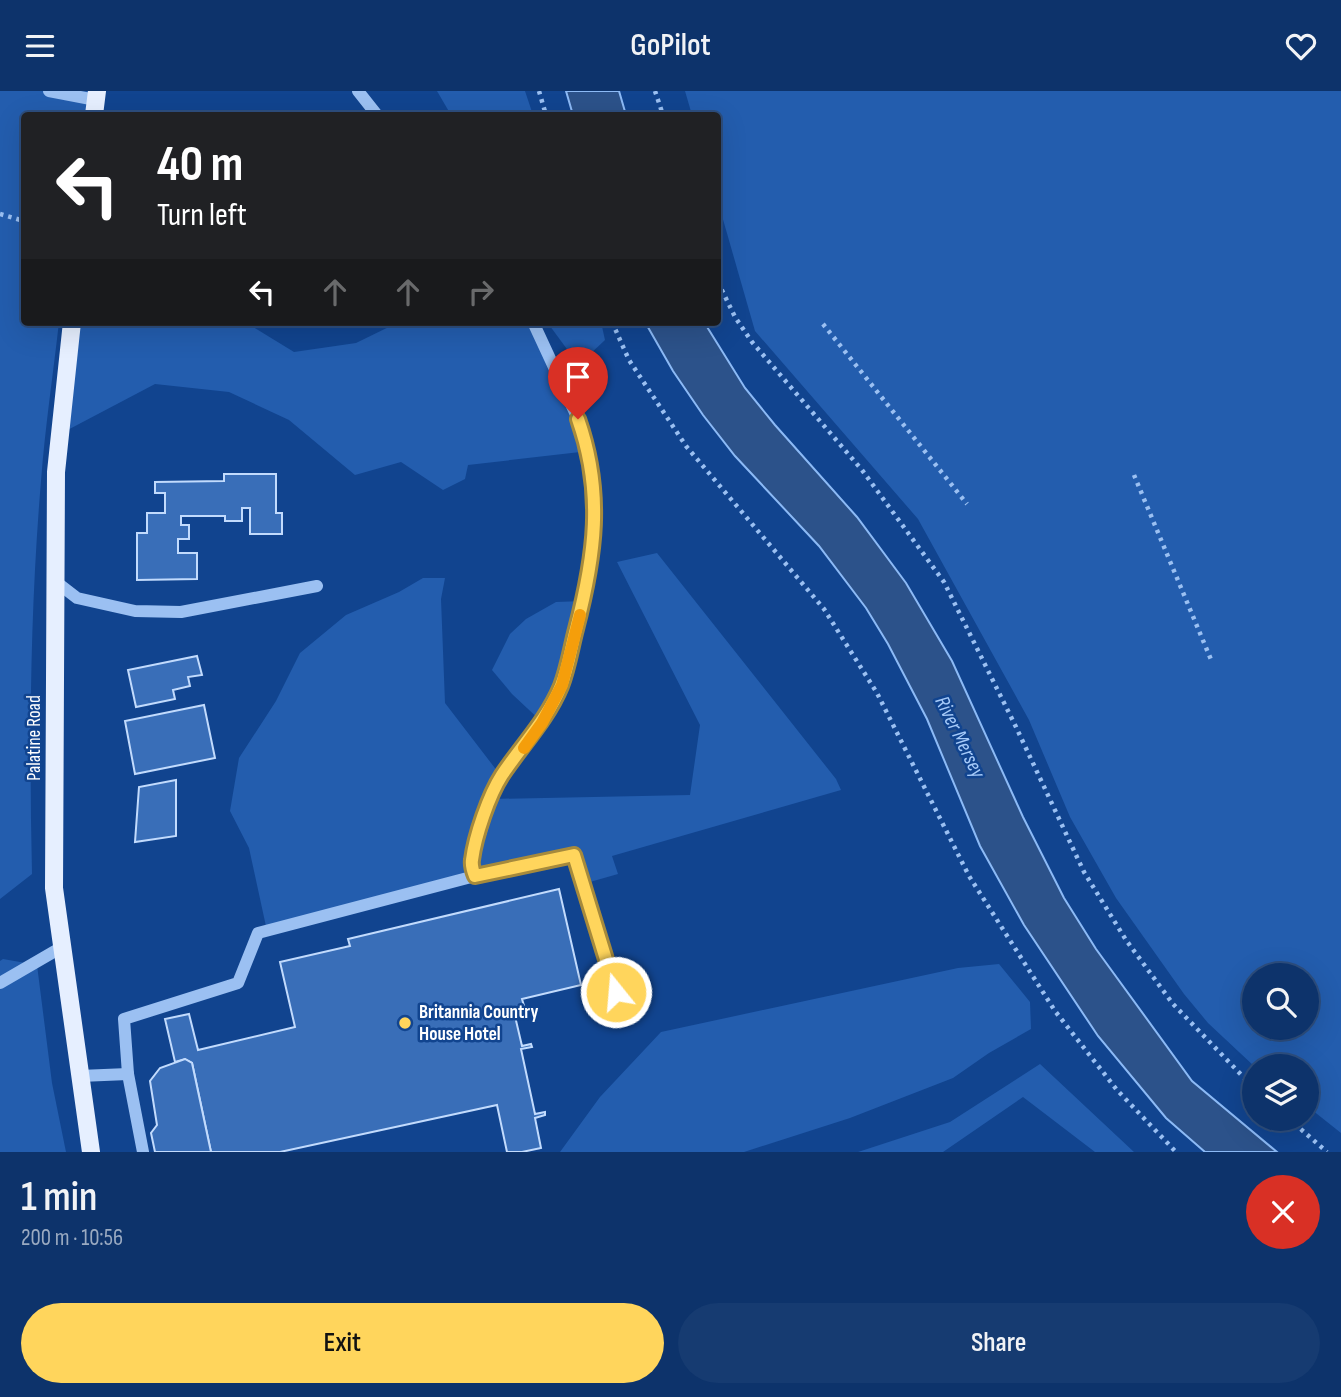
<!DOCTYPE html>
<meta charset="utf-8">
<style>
body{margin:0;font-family:"Sofia Sans Condensed",sans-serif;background:#163b71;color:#f1f3f6;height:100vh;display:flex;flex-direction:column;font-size:26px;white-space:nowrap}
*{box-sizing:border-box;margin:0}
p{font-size:23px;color:#9aaac1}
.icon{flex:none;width:38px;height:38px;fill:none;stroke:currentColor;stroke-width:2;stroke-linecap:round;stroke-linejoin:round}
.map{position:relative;height:1061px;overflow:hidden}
.side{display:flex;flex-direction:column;background:#0d336b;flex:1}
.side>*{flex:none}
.guide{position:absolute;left:21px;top:21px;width:700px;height:214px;border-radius:7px;box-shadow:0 7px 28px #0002,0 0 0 2px #2d4e7e;background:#202124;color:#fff;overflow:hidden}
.buttons{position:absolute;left:1242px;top:872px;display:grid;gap:14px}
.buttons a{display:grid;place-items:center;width:77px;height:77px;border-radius:50%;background:#0d336b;box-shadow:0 7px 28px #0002,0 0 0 2px #2d4e7e;font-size:35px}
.pin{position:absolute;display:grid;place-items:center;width:60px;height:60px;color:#fff;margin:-72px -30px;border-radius:50% 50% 50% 0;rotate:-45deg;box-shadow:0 0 7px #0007}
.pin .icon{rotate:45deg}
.me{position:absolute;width:77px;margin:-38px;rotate:343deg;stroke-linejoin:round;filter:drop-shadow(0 0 5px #0008)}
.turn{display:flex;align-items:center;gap:24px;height:147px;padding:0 21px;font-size:32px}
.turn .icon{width:91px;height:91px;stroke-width:2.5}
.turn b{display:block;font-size:49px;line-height:60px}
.lanes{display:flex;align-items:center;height:66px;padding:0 21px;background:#0003;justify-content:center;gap:35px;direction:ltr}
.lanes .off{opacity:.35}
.round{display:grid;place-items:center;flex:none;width:74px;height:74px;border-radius:37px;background:#163b71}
.headline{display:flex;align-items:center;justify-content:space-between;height:119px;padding:0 21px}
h1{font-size:42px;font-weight:600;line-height:52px}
.button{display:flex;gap:14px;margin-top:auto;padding:14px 21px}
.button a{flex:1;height:80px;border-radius:42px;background:#ffd55c;color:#111;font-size:28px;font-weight:600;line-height:80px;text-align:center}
.button a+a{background:#163b71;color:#f1f3f6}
header{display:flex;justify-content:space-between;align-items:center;height:91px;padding:0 21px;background:#0d336b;font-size:32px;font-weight:600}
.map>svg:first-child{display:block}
.green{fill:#235dae;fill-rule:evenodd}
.water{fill:#2c528a;stroke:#8cbaf6;stroke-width:2}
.building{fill:#396eb8;stroke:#c2dbfd;stroke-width:2}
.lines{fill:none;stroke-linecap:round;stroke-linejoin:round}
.path{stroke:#9bc0f2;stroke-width:4.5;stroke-dasharray:3.5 5;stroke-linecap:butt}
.minor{stroke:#9bc0f2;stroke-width:12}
.major{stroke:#e6efff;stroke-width:18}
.route-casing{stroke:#a68a3c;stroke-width:18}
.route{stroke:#ffd55c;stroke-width:12}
.slow{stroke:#f59e0b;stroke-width:12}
.poi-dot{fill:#ffd55c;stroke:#11448f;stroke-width:2.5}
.labels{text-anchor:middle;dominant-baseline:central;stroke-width:5;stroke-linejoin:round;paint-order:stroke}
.street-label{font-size:19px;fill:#fff;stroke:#11448f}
.poi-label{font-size:19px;font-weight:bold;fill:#fff;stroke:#11448f;text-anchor:start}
.water-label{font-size:21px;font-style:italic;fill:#a6caf9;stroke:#11448f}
</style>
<header><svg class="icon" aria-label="menu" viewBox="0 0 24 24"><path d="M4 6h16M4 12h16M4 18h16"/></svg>GoPilot<svg class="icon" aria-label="heart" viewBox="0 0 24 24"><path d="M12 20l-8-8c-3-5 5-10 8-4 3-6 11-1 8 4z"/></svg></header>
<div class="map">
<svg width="1341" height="1061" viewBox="0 0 1341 1061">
<rect width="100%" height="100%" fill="#11448f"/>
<g class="green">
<path d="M0,0H89L86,24H24V231H59C53,284 45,337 41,390C30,521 29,652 32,783L0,808Z"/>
<path d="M437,0H525L533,24H451Z"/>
<path d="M685,0H1341V1042L1307,1015V975L1255,976L1208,932L1184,903L1116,807L1070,726L1029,629L918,428L755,240L718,111V24H692ZM1255,884H1307V936H1255Z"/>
<path d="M72,231H245L294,261L356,252L399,231H533L589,360L468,374L465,388L443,399L401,371L355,384L289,329L229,301L155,293L60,343Z"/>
<path d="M547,231H601L605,249L589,264L575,269Z"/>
<path d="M657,462L836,688L841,699L612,765L618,783L583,793L574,765L267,840L249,757L230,720L239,667L276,610L300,562L346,524L399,501L423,487H445L441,508L445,612L501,685L491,708L690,704L700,634L617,471Z"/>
<path d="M584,510L562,594L543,632L512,603L492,579L510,543L526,528L556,511Z"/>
<path d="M3,868L37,874L52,992L66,1061H0V870Z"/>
<path d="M999,873L1030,911L1031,938L989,962L953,987L850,1027L744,1061H560L600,1006L661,941L958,877Z"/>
<path d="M1040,973L1134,1061H1095L1023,1006L943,1061H858L950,1031Z"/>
</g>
<g class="water">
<path d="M566,0H619L626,24H573Z"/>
<path d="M645,231H704L745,297L775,334L857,426L906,492L952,570L1023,726L1064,807L1096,858L1192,990L1277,1061H1205L1166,1027L1098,945L1024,834L980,755L927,628L888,553L866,517L819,455L735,365L703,324L673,280Z"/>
</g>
<g class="building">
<path d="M224,383H276V422H282V443H250V417H242V430H225V425H181V434H189V448H178V462H197V488L137,489V442H147V422H165V402H155V391L224,390Z"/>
<path d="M197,565L202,584L188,586L190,595L173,599L175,608L136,616L128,579Z"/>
<path d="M204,614L215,667L135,683L125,630Z"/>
<path d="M176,689V745L135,751L139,696Z"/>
<path d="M559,798L581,894L522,908L525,918L514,921L522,955L531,953L532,956L521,958L535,1023L545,1021V1024L535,1027L541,1057L522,1061H507L497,1014L280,1061H211L192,972L185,968L175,971L165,928L189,923L198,959L295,936L280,871L350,855L348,848Z"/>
<path d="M185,968L192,972L211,1061H155L151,1042L157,1034L150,990L160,977Z"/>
</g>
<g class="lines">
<g class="path">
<path d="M539,0L546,24"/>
<path d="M655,0L663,24"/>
<path d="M0,123L24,130"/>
<path d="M718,191L735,226L752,251L862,379L944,491L1016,636L1084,781L1126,849L1173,913L1255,998"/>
<path d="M612,231L629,269L686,355L824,518L877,602L969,785L1055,920L1117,999L1176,1061"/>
<path d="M823,233L967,413"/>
<path d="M1134,384L1212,571"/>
<path d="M1288,1027L1327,1061"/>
</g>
<g class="minor">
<path d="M49,0L96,9"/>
<path d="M358,0L377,24"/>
<path d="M55,490L77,507L135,520L181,521L317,495"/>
<path d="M475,785L574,764L622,922"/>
<path d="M0,892L62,856"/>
<path d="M128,983L124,928L238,892L258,842L475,785L471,772L491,708L501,685L543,632L562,594L590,483L595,430V398L589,360L578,328L533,231"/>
<path d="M80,985L128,983L143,1061"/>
</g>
<g class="major">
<path d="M94,24L97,0"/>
<path d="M72,231L56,381L54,797L91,1061"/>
</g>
</g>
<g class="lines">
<defs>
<path id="route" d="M578,328C604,402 595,465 576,538C571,557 568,577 561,595C547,629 522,654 502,684C489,704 475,745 472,769C471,775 473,780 475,785L574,764L616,901"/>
</defs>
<use href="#route" class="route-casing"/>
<use href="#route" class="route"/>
<path class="slow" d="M524,657L542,632L562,594L580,524"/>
</g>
<circle class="poi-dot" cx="405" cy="932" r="7"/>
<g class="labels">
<g class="street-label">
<text transform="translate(34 647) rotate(-90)">Palatine Road</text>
</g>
<g class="poi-label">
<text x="419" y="921">Britannia Country<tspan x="419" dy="22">House Hotel</tspan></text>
</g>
<g class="water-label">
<text transform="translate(960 646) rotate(64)">River Mersey</text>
</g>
</g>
</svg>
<div class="buttons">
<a><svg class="icon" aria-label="search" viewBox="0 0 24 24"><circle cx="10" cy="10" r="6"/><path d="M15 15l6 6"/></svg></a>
<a><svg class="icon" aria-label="layers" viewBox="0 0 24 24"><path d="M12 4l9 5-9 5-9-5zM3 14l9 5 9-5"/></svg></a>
</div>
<div class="pin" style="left:578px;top:328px;background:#d93025"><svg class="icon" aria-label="arrive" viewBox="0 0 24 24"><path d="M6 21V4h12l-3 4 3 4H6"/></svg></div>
<svg class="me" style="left:616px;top:901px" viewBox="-20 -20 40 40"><circle r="17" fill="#ffd55c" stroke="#fff" stroke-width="3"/><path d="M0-11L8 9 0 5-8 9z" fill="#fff"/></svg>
<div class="guide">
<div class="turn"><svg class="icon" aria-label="left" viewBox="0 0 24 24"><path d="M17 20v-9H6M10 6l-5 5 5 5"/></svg><div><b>40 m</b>Turn left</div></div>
<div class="lanes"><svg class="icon" aria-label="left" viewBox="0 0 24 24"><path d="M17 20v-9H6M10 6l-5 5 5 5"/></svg><svg class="icon off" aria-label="ahead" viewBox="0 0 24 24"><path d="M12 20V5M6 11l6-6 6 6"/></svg><svg class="icon off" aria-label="ahead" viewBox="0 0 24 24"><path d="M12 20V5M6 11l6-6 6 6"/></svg><svg class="icon off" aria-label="right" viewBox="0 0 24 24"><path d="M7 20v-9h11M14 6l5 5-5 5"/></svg></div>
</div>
</div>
<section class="side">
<div class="headline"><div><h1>1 min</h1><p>200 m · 10:56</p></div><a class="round" style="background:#d93025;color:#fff"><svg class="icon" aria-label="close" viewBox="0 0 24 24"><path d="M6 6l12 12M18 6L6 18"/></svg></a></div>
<div class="button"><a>Exit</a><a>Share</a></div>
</section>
